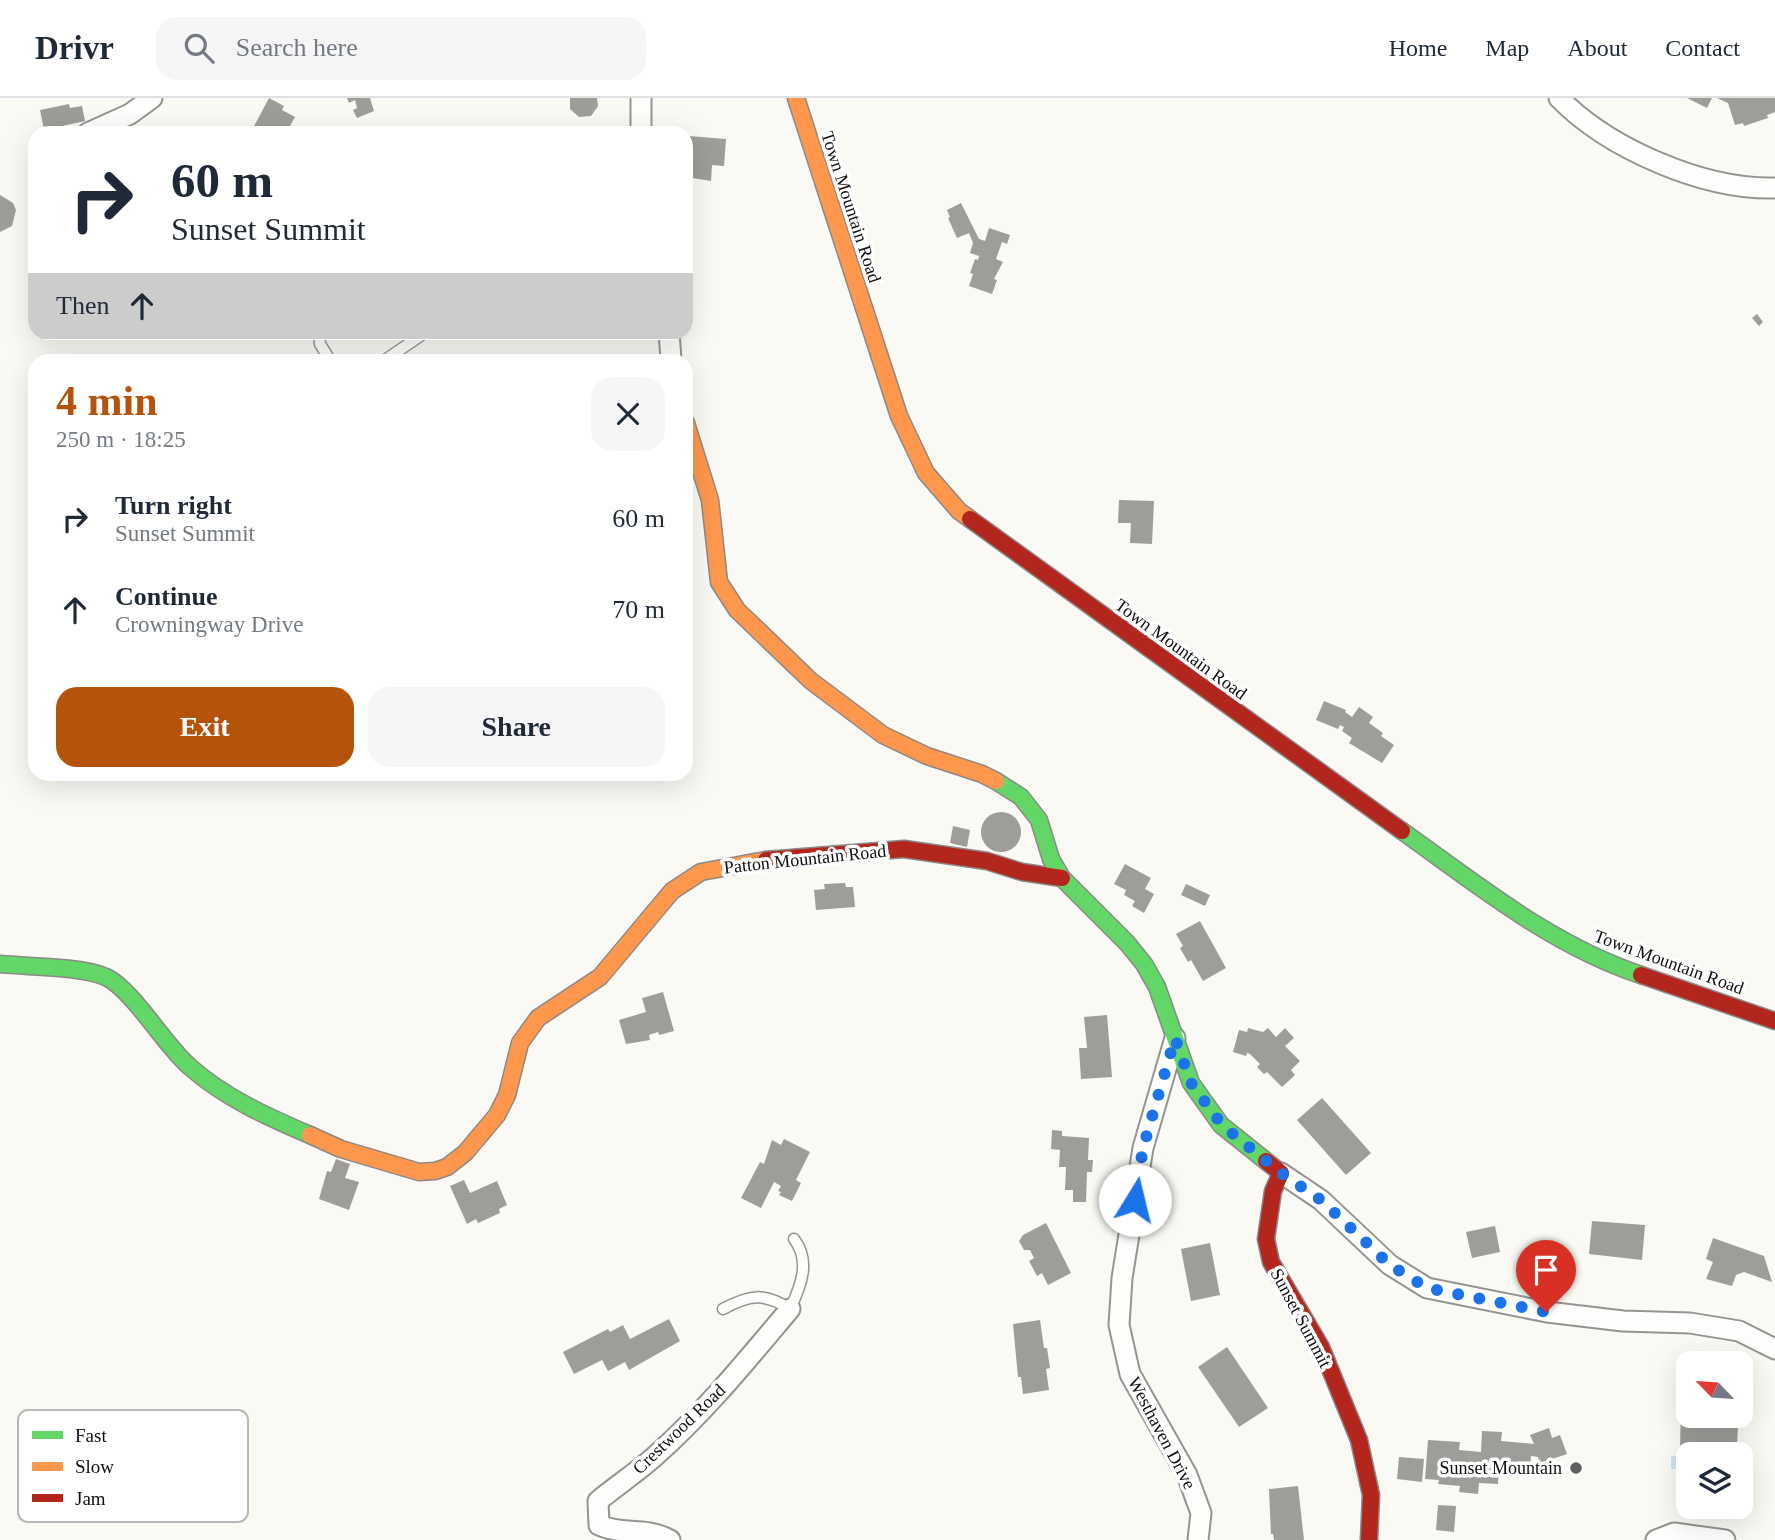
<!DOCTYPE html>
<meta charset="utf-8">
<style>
body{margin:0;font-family:"Times New Roman",serif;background:#f6f6f7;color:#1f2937;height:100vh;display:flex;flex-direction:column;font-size:26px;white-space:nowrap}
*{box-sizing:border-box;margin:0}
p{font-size:23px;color:#747a83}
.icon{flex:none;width:38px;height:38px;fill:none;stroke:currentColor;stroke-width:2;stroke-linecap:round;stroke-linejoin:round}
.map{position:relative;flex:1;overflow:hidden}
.sheet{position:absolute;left:28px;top:256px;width:665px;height:427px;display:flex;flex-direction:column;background:#fff;border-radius:21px;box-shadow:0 7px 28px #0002}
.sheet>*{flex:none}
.banner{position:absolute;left:28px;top:28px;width:665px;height:214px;border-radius:21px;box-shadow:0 7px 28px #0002;background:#fff;color:#1f2937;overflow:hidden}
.needle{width:46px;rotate:295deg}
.tools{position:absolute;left:1676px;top:1253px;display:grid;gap:14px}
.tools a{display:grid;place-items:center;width:77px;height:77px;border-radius:14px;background:#fff;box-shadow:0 7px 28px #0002;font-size:35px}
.pin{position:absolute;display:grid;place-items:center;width:60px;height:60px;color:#fff;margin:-72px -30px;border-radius:50% 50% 50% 0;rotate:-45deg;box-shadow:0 0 7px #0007}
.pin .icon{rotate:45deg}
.me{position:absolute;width:77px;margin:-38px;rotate:9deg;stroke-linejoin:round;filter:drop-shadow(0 0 5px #0008)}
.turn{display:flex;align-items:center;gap:24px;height:147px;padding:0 28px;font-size:32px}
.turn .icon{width:91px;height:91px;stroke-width:2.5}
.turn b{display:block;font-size:49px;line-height:60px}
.then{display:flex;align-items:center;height:66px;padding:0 28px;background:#0003;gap:14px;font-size:26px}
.round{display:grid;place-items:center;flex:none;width:74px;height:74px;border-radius:21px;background:#f6f6f7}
.overview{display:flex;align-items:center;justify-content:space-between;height:119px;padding:0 28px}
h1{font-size:42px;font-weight:700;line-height:52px;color:#b45309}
.primary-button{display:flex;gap:14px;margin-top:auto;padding:14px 28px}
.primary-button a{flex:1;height:80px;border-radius:21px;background:#b45309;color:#fff;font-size:28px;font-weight:700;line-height:80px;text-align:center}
.primary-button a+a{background:#f6f6f7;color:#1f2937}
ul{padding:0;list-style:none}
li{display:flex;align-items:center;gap:21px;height:91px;padding:0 28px}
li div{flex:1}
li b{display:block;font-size:26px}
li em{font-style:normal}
header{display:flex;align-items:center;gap:42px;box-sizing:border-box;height:98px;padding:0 35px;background:#fff;border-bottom:2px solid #e0e1e3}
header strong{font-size:33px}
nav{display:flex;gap:38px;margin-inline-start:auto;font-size:24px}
.search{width:490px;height:63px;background:#f6f6f7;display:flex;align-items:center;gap:18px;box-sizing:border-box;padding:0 24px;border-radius:21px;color:#747a83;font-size:26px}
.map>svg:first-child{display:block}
.water{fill:#cfe4f0}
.building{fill:#9e9d99}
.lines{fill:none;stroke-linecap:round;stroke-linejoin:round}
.lane-casing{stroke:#949492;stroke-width:13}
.street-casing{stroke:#949492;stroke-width:23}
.fast-casing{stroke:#8b8a88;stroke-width:19}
.slow-casing{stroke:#8b8a88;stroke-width:19}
.jam-casing{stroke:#8b8a88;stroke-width:19}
.lane{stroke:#fefefd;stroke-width:10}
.street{stroke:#fefefd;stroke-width:19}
.fast{stroke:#63d668;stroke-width:16}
.slow{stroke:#ff974d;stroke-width:16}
.jam{stroke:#b3261e;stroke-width:16}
.route{stroke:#1a73e8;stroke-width:12;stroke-dasharray:0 21.6}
.poi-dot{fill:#61605e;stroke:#fff;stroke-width:2.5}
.labels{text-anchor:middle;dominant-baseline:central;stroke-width:7;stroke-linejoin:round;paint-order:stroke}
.street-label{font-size:18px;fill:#0e0e0e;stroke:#fff}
.poi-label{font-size:18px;fill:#0e0e0e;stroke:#fff;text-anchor:end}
.key{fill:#fff;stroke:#b7b7b7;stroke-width:2}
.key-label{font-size:19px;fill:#0e0e0e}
</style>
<header>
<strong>Drivr</strong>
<div class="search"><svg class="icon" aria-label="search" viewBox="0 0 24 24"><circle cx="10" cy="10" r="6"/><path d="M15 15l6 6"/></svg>Search here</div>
<nav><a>Home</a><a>Map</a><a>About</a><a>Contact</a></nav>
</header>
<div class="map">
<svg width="1775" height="1442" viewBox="0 0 1775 1442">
<rect width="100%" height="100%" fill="#faf9f4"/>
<rect class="water" x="1671" y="1358" width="18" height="13"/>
<g class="building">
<path d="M269,0L284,8L282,12L295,19L286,35H263L253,30Z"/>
<path d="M347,0H370L374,13L357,20L353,12L357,10L355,2L349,5Z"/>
<path d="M570,0H597L598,8L591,18L579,19L570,11Z"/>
<path d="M1687,0H1712L1707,10Z"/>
<path d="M1717,0H1775V14L1767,17L1768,20L1744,28L1743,25L1735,27L1728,5Z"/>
<path d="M69,6L70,10L82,8L85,23L44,32L40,12Z"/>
<path d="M689,38L726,41L724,68L712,67L711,83L686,79V47H688Z"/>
<path d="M0,97L13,105L16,112L12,128L0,134Z"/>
<path d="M961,105L979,141L985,143L989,130L1010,137L1007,146L1002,144L996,161L1003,164L994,181L997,182L992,196L969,188L973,176L970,175L975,161L978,162L979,158L970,155L973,145L969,135L957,140L948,120L950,119L947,112Z"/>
<path d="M1757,216L1763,224L1759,228L1752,220Z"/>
<path d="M1119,402L1154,403L1152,446L1130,445L1131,425H1118Z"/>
<path d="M1324,603L1346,612L1345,614L1352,619L1359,609L1373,619L1369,625L1383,635L1381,638L1394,647L1382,665L1349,645L1352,640L1342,633L1344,629L1340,627L1338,631L1316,622Z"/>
<circle cx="1001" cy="734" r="20"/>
<path d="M953,728L970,732L967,749L950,745Z"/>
<path d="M1125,766L1151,780L1145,791L1154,796L1144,815L1132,808L1135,803L1124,797L1126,792L1114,786Z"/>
<path d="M845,785L846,789H853L855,809L816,812L814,792L825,791L824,786Z"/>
<path d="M1186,786L1210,797L1205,808L1181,797Z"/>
<path d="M1200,823L1226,870L1203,883L1191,862L1188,864L1180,850L1183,848L1176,836Z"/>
<path d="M663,894L674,933L659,937L658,934L649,937L650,942L626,946L619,922L646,914L642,900Z"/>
<path d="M1107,917L1112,979L1081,981L1079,950H1087L1084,919Z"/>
<path d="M1248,930L1263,934L1268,930L1276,939L1285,930L1294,940L1285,948L1300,963L1291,972L1295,977L1282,989L1267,974L1264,976L1257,969L1260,966L1250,956L1247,955L1246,958L1233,954L1239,932L1247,934Z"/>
<path d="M1322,1000L1371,1055L1346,1077L1297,1022Z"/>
<path d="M1052,1032L1062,1033V1038L1089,1040L1088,1062H1093L1092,1074H1087L1086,1104H1073V1092H1065L1066,1069H1059L1060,1052L1051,1051Z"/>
<path d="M784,1041L810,1054L796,1082L801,1085L792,1103L779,1097L781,1094L778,1093L781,1088L774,1084L761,1110L741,1100L760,1064L764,1066L772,1042L781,1047Z"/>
<path d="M336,1061L350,1066L345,1080L359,1084L349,1112L319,1101L327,1073L331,1074Z"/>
<path d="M464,1082L470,1095L497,1083L507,1107L499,1111L500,1115L478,1125L476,1121L467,1126L450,1088Z"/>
<path d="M1592,1123L1645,1127L1642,1162L1589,1156Z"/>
<path d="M1046,1125L1071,1175L1048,1187L1042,1175L1037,1178L1029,1163L1034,1160L1030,1152H1024L1019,1143L1023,1137Z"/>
<path d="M1495,1128L1500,1154L1472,1160L1466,1134Z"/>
<path d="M1713,1140L1764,1158L1772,1184L1744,1174L1736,1177L1732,1188L1706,1181L1713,1164L1706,1161Z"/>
<path d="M1210,1145L1220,1197L1191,1203L1181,1151Z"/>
<path d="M669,1221L680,1243L629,1272L625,1264L608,1273L602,1262L574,1276L563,1254L608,1231L610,1234L623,1227L630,1241Z"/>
<path d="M1040,1222L1044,1250H1047L1050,1270L1046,1271L1049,1292L1023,1296L1021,1279H1018L1013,1226Z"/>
<path d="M1227,1249L1268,1310L1239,1329L1198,1269Z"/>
<path d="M1681,1307H1689V1318H1706L1705,1325L1738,1326L1737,1351H1729V1356H1703V1350H1680Z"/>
<path d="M1549,1330L1552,1340L1560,1337L1567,1356L1540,1365L1538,1359L1531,1358L1530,1371L1499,1369L1498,1386L1479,1385L1478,1396L1459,1394L1460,1388L1438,1386L1439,1382L1425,1381L1428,1342L1460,1344L1459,1352L1481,1354L1482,1333L1502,1334L1501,1343L1534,1346L1530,1337Z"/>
<path d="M1399,1359L1424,1361L1422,1384L1397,1381Z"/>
<path d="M1298,1388L1304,1442H1274L1273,1436H1271L1269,1391Z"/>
<path d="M1438,1407L1456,1408L1454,1434L1436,1432Z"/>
</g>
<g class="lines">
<defs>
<g id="lane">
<path d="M319,234L320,246L330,262"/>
<path d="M385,262L426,234"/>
<path d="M723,1211C749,1197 764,1194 790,1211C801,1188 811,1163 794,1141"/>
</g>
<g id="street">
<path d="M641,0V35"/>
<path d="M1559,0C1609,51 1704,92 1775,90"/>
<path d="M88,35L130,16L152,0"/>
<path d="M669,234L671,262"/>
<path d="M1175,940L1143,1050L1122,1180L1119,1227L1130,1276L1187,1377L1201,1415L1198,1442"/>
<path d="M1281,1075L1321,1102L1390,1167L1427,1190L1547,1214L1623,1223L1690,1225L1739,1233L1775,1251"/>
<path d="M670,1442C644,1428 623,1438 599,1427L598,1403C616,1388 636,1375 654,1359C704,1315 747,1262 790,1211"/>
<path d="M1656,1442L1674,1435L1725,1442"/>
</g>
<g id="fast">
<path d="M996,683L1021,699L1039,722L1051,761L1062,780L1127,845L1144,866L1157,889L1191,985L1221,1027L1266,1063"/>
<path d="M1402,733C1478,787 1551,847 1641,877"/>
<path d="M0,866C30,869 80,868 106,879C132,891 166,949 190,969C225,1000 268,1019 310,1037"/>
</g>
<g id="slow">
<path d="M796,0L899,318L926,375L959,413L970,421"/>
<path d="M686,325L710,402L719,484L737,512L811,583L883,637L927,658L982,676L996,683"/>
<path d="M310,1037L341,1051L419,1074L435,1073L447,1069L465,1055L497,1017L507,997L520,945L538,920L600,879L672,793L701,774L766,762"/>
</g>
<g id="jam">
<path d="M970,421L1402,733"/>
<path d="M766,762L904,751L987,763L1022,774L1062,780"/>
<path d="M1641,877L1775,923"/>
<path d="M1266,1063L1281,1075L1273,1093L1266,1141L1271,1164L1321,1249L1359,1342L1371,1397L1369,1442"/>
</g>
</defs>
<use href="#lane" class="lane-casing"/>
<use href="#street" class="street-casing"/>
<use href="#fast" class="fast-casing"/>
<use href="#slow" class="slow-casing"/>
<use href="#jam" class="jam-casing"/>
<use href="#lane" class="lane"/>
<use href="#street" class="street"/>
<use href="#fast" class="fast"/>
<use href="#slow" class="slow"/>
<use href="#jam" class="jam"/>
</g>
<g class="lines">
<path class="route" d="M1135,1102L1143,1050L1175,940L1191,985L1222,1027L1281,1075L1321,1102L1390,1167L1427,1190L1546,1214"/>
</g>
<circle class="poi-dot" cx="1576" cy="1370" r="7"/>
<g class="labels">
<g class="street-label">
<text transform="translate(851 109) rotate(72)">Town Mountain Road</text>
<text transform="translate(1181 551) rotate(36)">Town Mountain Road</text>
<text transform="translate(805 761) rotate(-6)">Patton Mountain Road</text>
<text transform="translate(1669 864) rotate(20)">Town Mountain Road</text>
<text transform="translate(1301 1220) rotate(62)">Sunset Summit</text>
<text transform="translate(679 1331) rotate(-44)">Crestwood Road</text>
<text transform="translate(1162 1335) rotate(62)">Westhaven Drive</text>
</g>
<g class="poi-label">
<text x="1562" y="1370">Sunset Mountain</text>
</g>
</g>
<rect x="18" y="1312" width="230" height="112" rx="10" class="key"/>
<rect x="32" y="1333" width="31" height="8" fill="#63d668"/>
<rect x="32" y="1364" width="31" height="9" fill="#ff974d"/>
<rect x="32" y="1396" width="31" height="8" fill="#b3261e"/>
<g class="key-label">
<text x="75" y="1344">Fast</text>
<text x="75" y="1375">Slow</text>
<text x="75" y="1407">Jam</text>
</g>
</svg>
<div class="tools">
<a><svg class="needle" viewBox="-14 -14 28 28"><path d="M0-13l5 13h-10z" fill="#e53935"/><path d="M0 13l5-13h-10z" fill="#747a83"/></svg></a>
<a><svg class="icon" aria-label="layers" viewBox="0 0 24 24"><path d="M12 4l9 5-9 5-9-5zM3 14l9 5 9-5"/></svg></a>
</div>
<div class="pin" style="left:1546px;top:1214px;background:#d93025"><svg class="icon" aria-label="arrive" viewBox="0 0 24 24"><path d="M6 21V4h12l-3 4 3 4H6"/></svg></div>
<svg class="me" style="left:1135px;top:1102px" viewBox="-20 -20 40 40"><circle r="19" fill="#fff"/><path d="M0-13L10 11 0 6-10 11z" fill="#1a73e8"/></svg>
<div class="banner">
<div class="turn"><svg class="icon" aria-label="right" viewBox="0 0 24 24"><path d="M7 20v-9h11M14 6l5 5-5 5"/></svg><div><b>60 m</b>Sunset Summit</div></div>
<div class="then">Then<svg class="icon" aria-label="ahead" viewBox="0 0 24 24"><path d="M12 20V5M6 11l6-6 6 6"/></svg></div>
</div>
<section class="sheet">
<div class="overview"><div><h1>4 min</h1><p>250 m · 18:25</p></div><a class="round"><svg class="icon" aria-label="close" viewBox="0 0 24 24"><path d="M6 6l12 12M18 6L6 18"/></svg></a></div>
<ul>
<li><svg class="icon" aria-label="right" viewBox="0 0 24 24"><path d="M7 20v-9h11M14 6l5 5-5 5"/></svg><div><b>Turn right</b><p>Sunset Summit</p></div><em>60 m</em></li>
<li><svg class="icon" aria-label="ahead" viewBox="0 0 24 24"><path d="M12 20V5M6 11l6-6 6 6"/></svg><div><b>Continue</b><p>Crowningway Drive</p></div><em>70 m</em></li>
</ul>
<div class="primary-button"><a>Exit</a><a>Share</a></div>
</section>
</div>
